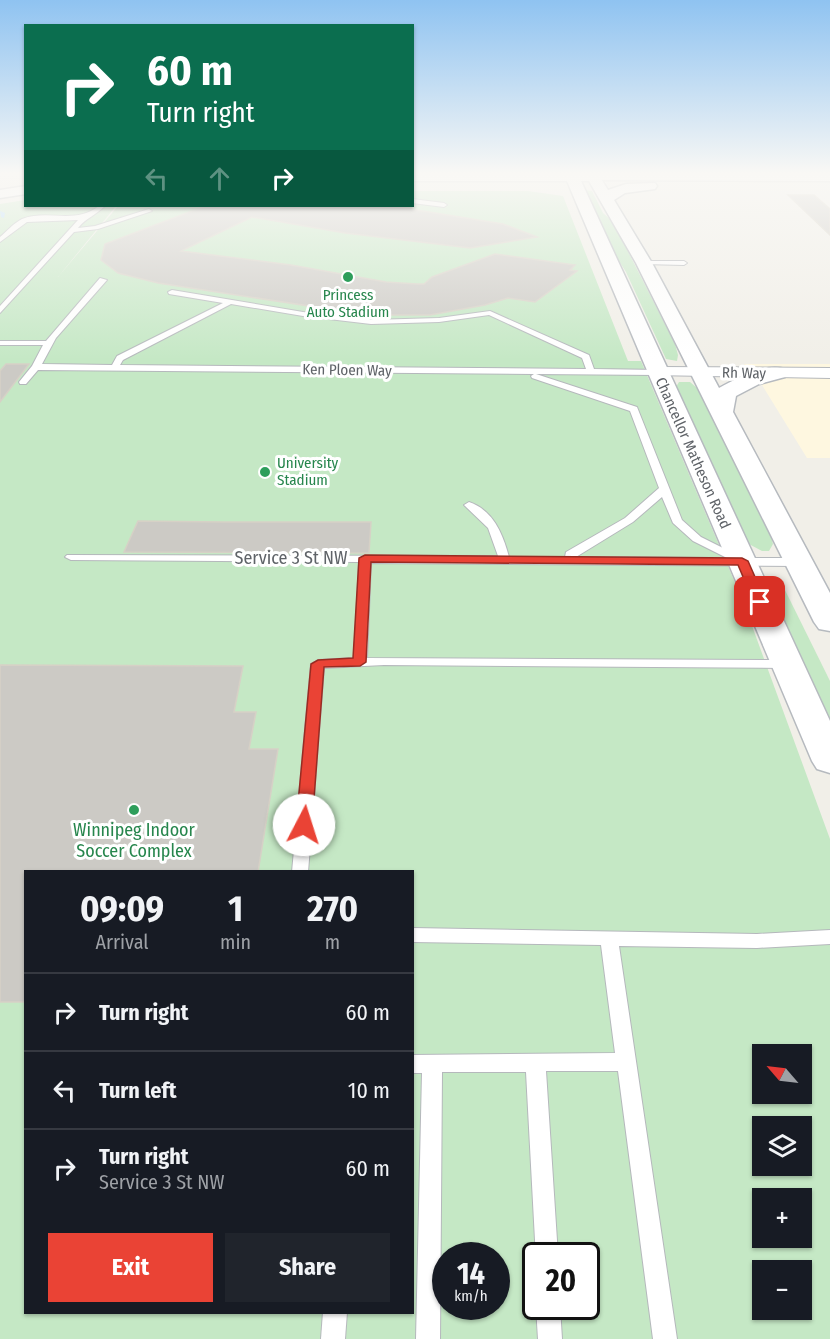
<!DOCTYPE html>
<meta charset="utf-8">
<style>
body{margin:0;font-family:"Fira Sans Condensed",sans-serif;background:#20242c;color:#f1f3f6;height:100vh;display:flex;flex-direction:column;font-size:22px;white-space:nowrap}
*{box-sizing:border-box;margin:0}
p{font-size:20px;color:#9ea1a6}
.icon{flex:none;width:33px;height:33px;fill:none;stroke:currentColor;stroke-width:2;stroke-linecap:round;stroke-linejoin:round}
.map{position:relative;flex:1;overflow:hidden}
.side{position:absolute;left:24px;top:870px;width:390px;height:444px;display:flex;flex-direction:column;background:#171b24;border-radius:0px;box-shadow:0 2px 4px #0004}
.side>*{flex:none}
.banner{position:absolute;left:24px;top:24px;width:390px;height:183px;border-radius:0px;box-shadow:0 2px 4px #0004;background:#0b6e4f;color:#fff;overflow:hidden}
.needle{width:39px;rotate:298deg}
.controls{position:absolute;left:752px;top:1044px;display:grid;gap:12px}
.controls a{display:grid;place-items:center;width:60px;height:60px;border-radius:0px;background:#171b24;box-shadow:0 2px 4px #0004;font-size:30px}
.speed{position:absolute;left:432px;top:1242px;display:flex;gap:12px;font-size:30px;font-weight:700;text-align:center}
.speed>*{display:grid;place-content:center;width:78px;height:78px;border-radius:50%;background:#171b24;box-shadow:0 2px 4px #0004;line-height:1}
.speed small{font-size:15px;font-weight:400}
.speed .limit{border:3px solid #111;border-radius:9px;background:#fff;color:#111}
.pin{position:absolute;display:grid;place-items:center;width:51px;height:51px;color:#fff;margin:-26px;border-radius:12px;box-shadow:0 3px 9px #0006}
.me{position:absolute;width:66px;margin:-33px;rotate:5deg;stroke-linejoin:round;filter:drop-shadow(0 0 4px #0008)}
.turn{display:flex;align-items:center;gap:21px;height:126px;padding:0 24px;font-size:27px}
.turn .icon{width:78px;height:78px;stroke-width:2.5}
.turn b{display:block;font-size:42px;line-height:51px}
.lanes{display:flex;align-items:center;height:57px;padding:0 24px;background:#0003;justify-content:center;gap:30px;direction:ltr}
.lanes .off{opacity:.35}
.eta{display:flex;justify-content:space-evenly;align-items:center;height:102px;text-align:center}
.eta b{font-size:36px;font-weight:700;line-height:42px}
.cta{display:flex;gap:12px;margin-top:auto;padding:12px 24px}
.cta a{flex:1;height:69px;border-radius:0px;background:#ea4335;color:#fff;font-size:24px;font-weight:700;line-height:69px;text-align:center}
.cta a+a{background:#20242c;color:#f1f3f6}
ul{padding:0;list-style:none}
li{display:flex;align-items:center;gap:18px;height:78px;padding:0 24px;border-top:2px solid #363941}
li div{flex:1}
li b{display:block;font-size:22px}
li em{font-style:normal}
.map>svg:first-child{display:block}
.commercial{fill:#fef7e0}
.green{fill:#c5e8c5;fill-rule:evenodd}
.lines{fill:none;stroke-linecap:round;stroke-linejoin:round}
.stream{fill:#aadaff;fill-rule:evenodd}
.building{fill:#cccac5;stroke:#d6d1c6;stroke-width:1.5}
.service-casing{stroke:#b5b8bc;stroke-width:2}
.minor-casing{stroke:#b5b8bc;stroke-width:2}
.tertiary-casing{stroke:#b5b8bc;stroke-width:3}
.secondary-casing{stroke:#b6babf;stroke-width:3}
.service{fill:#fff;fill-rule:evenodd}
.minor{fill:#fff;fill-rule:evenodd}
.tertiary{fill:#fff;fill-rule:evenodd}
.secondary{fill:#fff;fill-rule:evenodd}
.route{fill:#ea4335;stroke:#982c22;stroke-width:1.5}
.leisure-dot{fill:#2e9e5b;stroke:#fff;stroke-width:2}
.labels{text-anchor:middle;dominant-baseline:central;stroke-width:6;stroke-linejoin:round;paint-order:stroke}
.far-leisure-label{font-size:15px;fill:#27864d;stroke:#fff}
.far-street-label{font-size:15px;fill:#5f6368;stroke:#fff}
.street-label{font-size:18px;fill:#5f6368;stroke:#fff}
.leisure-label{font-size:18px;fill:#27864d;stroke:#fff}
</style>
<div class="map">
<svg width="830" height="1339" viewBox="0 0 830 1339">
<rect width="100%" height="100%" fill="#f1efe8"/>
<path class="commercial" d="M744,364H830V458H807L762,385Z"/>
<g class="green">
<path d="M582,190L592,191L603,213L613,222L675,344L678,355L677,361L666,359L626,272L605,239Z"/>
<path d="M413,191H528L563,196L628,361H641L744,604L830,839V1339H0V204L25,200L26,206H116L58,277L118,206H412ZM26,872H412V1312H26ZM762,1054H801V1094H762ZM762,1126H801V1166H762ZM762,1198H801V1238H762ZM446,1256H496V1306H446ZM536,1256H586V1306H536ZM762,1270H801V1310H762Z"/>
<path d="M679,382H690L697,388L771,536L773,544L769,551H762L747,543L674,390Z"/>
<path d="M768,581H777L783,586L830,681V732L764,590Z"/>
</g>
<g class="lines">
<path class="stream" d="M0,211L5,213L4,218L1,217Z"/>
</g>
<g class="building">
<path d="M788,195H814L830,209V235Z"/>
<path d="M205,206H392L503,224L537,237L470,248L345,233L252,217L181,251L291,265L386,282L417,284H424L432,277L495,254L575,265L570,270L577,271L535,302L508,298L485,305L430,315H368L158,283L118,273L101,260L105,244Z"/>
<path d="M6,364H29L0,402V371Z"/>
<path d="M138,521L223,522H371L369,553L124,552Z"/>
<path d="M0,665L243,666L234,712H256L249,749H278L258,872H26V1002H0Z"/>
</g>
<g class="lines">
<defs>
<g id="service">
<path d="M412,199L444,203L447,205L444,207L412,203Z"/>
<path d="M99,206H105C96,215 86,218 78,228L95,226L149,209L152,211L98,229L74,232L0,313V306L78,220L27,222L0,242V237C7,231 14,223 22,219C48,209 75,225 99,206Z"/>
<path d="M644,261H684L687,263L684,265L642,264Z"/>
<path d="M100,278L107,280L56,338L42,364L112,365L117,356L223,303L169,294L168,292L172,290L303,312L371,320L439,318L490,311L589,355L594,369L660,370L661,372L657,375L536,374L637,407L682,520L701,537L743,558H798L804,562L798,566L371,563L367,658L786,660L793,664L786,668L384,665L324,668L308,872H292L311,664L318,660L354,658L359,562L71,560L65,557L67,555L498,556L488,528L464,505L469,502C493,510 503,534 509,557H565L566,552L625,518L659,488L630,411L532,378L531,376L534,374L38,370L26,384H20L19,382L32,366L43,345H0V341H46ZM231,304L303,316L371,324L439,322L489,315L582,358L586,369L120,365L123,360ZM662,497L673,523L693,541L727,558L576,557L633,522Z"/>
<path d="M412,928L757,934L830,930V944L757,948L619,946L677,1339H653L618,1071H546L558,1256H536V1259L526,1072H442L440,1339H416L422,1073H412V1055L615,1053L601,945L412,942Z"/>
<path d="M536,1306H560L562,1339H538Z"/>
<path d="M323,1312H347L345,1339H321Z"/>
</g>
<path id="minor" d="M657,367L830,368V378L651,375L649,372L651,369Z"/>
<path id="tertiary" d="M593,173H830V181L588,180L586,177Z"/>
<g id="secondary">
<path d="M412,173H593L598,174L608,190L626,184L655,183L657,186L655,189L625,193L614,200L652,263L719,388C738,378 764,363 785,369L789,373L785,377L759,384L736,396L733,412L830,593V631L819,629L814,622L636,263L589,181H581L830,721V773L817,769L812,761L567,181H412Z"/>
<path d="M26,186V194L0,198V190Z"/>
</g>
</defs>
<use href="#service" class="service-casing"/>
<use href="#minor" class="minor-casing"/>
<use href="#tertiary" class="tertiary-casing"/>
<use href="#secondary" class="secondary-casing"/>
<use href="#service" class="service"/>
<use href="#minor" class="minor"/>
<use href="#tertiary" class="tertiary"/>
<use href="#secondary" class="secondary"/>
</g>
<linearGradient id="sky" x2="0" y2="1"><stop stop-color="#8fc3f1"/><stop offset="0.48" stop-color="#f9f8f5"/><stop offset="1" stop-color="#f9f8f5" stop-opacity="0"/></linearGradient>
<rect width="830" height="360" fill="url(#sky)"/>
<path class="route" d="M365,555L742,558L748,561L766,602L760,606L755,605L738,565L371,562L366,662L360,666L324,667L312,825L310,829H299L296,825L311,664L318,660L353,658L359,558Z"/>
<g class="leisure-dot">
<circle cx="348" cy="277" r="6"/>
<circle cx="265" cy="472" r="6"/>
<circle cx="134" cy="810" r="6"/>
</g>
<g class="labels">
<g class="far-leisure-label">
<text x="348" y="295">Princess<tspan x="348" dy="17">Auto Stadium</tspan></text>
<text x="277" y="463" text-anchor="start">University<tspan x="277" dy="17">Stadium</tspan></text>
</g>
<g class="far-street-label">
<text transform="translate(347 370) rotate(1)">Ken Ploen Way</text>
<text transform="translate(744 373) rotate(1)">Rh Way</text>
<text transform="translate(693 453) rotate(66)">Chancellor Matheson Road</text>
</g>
<g class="street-label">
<text x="291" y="558">Service 3 St NW</text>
</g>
<g class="leisure-label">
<text x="134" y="830">Winnipeg Indoor<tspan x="134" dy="21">Soccer Complex</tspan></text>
</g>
</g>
</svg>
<div class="controls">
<a><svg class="needle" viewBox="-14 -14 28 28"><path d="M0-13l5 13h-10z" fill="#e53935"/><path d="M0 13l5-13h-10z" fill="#9ea1a6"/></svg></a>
<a><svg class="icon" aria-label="layers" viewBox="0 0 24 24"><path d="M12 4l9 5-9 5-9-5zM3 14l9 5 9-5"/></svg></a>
<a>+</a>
<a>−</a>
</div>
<div class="speed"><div>14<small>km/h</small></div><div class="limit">20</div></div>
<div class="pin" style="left:760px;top:602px;background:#d93025"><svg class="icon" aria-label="arrive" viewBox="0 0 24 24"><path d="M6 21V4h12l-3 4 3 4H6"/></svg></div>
<svg class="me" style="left:304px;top:825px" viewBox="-20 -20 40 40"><circle r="19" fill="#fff"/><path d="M0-13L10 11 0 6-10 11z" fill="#ea4335"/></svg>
<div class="banner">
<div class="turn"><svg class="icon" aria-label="right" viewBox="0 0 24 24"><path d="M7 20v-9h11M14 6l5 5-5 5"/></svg><div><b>60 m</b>Turn right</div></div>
<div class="lanes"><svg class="icon off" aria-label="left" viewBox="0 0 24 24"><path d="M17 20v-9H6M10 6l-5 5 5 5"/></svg><svg class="icon off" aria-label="ahead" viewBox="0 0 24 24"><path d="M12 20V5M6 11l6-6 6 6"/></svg><svg class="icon" aria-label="right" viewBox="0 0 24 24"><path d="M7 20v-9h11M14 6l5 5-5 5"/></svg></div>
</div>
<section class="side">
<div class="eta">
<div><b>09:09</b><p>Arrival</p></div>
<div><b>1</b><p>min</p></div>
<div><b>270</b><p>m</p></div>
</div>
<ul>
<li><svg class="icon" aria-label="right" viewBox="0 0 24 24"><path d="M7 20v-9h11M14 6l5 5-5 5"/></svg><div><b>Turn right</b></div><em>60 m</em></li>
<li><svg class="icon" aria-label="left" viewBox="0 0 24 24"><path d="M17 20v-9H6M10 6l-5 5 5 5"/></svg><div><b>Turn left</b></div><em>10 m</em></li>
<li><svg class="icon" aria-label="right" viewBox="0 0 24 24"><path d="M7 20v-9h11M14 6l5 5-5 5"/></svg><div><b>Turn right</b><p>Service 3 St NW</p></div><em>60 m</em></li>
</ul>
<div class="cta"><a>Exit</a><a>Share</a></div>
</section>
</div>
